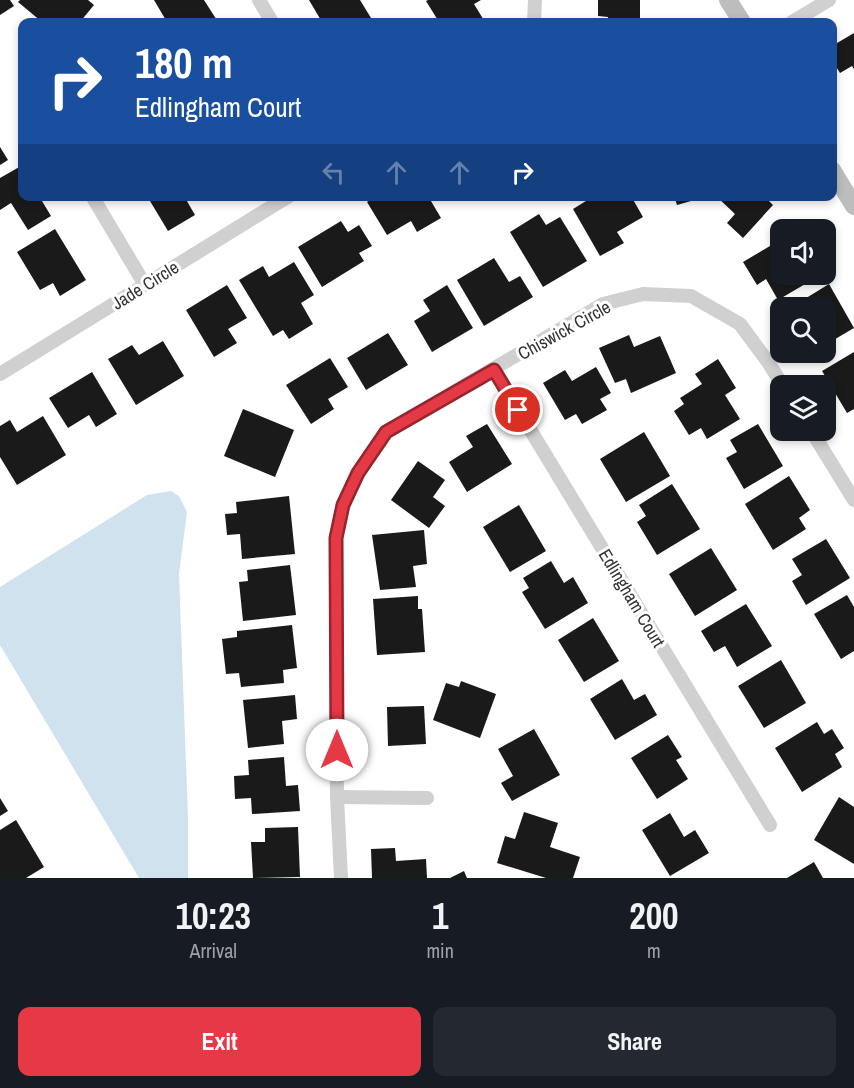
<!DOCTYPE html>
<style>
body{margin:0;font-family:"Archivo Narrow",sans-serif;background:#242831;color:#f1f3f6;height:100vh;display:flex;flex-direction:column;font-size:22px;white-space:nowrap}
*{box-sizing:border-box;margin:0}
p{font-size:20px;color:#9ea1a6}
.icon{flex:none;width:33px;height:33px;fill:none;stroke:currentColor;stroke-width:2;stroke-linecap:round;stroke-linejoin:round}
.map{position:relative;height:878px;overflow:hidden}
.details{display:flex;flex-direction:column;background:#171b24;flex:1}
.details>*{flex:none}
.hud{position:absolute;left:18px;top:18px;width:819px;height:183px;border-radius:12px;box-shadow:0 3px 9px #0003;background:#1a4fa0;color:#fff;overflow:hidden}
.fabs{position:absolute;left:770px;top:219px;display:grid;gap:12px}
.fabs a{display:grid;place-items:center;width:66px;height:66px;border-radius:12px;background:#171b24;box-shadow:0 3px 9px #0003;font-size:30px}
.pin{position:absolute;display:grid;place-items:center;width:51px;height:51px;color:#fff;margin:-26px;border:3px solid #fff;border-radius:50%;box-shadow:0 2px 6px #0007}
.me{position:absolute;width:66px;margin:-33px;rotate:0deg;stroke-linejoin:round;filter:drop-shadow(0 0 4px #0008)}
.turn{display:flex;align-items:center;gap:21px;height:126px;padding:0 18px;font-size:27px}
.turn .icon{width:78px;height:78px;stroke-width:2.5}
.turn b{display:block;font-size:42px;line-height:51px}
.lanes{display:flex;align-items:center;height:57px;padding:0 18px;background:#0003;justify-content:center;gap:30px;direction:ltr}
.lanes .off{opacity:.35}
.eta{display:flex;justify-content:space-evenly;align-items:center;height:102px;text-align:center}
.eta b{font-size:36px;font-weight:700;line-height:42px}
.button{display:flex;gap:12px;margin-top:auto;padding:12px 18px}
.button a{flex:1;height:69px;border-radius:12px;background:#e63946;color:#fff;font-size:24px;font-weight:700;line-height:69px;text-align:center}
.button a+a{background:#242831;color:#f1f3f6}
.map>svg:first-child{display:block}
.water{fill:#cfe2ee}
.building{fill:#1a1a1a}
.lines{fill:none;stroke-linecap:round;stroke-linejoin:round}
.street{stroke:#d0d0d0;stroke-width:14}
.secondary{stroke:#bdbdbd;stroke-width:18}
.route-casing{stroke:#96252e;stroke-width:15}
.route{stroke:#e63946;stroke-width:10}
.labels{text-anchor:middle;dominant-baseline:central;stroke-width:6;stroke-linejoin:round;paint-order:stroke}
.street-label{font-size:18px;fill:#333;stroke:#fff}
</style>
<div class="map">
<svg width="854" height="878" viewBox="0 0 854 878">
<rect width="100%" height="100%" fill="#fff"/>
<path class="water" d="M171,491L179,496L187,512L179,574L188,818V878H139L0,645V587L147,495Z"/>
<g class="building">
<path d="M0,0H10L14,6L0,15Z"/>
<path d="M20,0H88L94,5L80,22H42L18,2Z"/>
<path d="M154,0H204L218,22H167Z"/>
<path d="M309,0H360L371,18L364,22H322Z"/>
<path d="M428,0H481L474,4L485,22H439L426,1Z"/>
<path d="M598,0H640V22H608V17L598,16Z"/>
<path d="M854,33V69L852,66L840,73L832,60V46Z"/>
<path d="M0,147L8,160L0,165Z"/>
<path d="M21,166L22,169V196H39L51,216L28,230L11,203L0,210V178Z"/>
<path d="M147,196H184L195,215L168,231Z"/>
<path d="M376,196H428L441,218L417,232L411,221L387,235L367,202Z"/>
<path d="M594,196H631L643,217L617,232L624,243L600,256L573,209Z"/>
<path d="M674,196H705V197L677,205Z"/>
<path d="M716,196H764L773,205L743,238L727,223L735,214Z"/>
<path d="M539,214L546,225L560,217L587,261L543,287L510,232Z"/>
<path d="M341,221L348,232L359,225L372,246L359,253L364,261L322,287L298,247Z"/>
<path d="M55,229L86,280L60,296L53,283L40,290L17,252Z"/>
<path d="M780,240V274H809L812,280L778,300L766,279L757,285L743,262Z"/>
<path d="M494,258L509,282L520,276L533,297L484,326L457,280Z"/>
<path d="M294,262L314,295L301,303L313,324L289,339L283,330L273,336L239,280L263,266L269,277Z"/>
<path d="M829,284L854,328L825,345V308H790Z"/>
<path d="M227,285L247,318L228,329L237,343L214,357L186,310Z"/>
<path d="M447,285L473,328L432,352L414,321L430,311L423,300Z"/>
<path d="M388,333L408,365L366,390L347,358Z"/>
<path d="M629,335L634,347L660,336L676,373L631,393L626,379L615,383L599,348Z"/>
<path d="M163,341L184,376L136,405L108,359L132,345L139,355Z"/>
<path d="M854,352V409L847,413L822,371Z"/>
<path d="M330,358L348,387L328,399L334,409L311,424L286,385Z"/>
<path d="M718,359L736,388L725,395L740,419L707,439L701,428L689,435L674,411L684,404L680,398L702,384L695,374Z"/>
<path d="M596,367L611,393L600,399L607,410L582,424L576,414L565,420L543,383L565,370L572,381Z"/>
<path d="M92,372L117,414L96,427L89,415L68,428L49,398Z"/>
<path d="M243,409L294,430L275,477L224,456Z"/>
<path d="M43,416L66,455L17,485L0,457V426L10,420L17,432Z"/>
<path d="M487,424L512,464L467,492L449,462L473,447L466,436Z"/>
<path d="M758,424L783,466L744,489L726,458L737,452L730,440Z"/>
<path d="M644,432L670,476L626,502L600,459Z"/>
<path d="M418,461L445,480L433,497L445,506L429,528L391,500Z"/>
<path d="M789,476L810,510L799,518L806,529L773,550L745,504Z"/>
<path d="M672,484L700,529L657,555L637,522L646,516L639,505Z"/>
<path d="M289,496L295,554L242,559L240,534L227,535L225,514L237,513L236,502Z"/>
<path d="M519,505L546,551L510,572L483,527Z"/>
<path d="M424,530L427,564L413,566L416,587L380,590L372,535Z"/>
<path d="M826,539L850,578L806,605L792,581L802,575L792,559Z"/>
<path d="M711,548L737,590L695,616L669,574Z"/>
<path d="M551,561L564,583L573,577L588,603L545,629L522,592L529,588L523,578Z"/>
<path d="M290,565L296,615L243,621L239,582L248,581L247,570Z"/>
<path d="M847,595L854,607V651L841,659L814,614Z"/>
<path d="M418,596V609H422L425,652L377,655L373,599Z"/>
<path d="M746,604L772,646L737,667L725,646L714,652L701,631Z"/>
<path d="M593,618L619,661L584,682L558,640Z"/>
<path d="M292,625L297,668L283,670L284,683L241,687L239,673L226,674L222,639L237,637V631Z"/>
<path d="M781,660L806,703L764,728L738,686Z"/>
<path d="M622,679L634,700L645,694L657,715L615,740L590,699Z"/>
<path d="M461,681L496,694L480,738L433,720L446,683L459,687Z"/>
<path d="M295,695L297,719L282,721L284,744L248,748L243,700Z"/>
<path d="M424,706L426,744L388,746L387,707Z"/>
<path d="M817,722L824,734L832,729L844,748L835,754L842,767L802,792L775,748Z"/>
<path d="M534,729L560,775L512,801L501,783L513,776L498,749Z"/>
<path d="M668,735L682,757L676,760L688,779L657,799L631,758Z"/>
<path d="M284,757L286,786L298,785L300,811L252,814L251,798L235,799L234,776L249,775L248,760Z"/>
<path d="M839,797L854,807V864L814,840Z"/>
<path d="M0,798L8,811L0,816Z"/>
<path d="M524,812L558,823L550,847L580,857L573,878H546L497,863L505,836L515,839Z"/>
<path d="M670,813L684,837L695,830L709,853L670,876L642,830Z"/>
<path d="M16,820L44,867L26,878H0V830Z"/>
<path d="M298,827L300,877L253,878L251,842H265V828Z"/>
<path d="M395,848L396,861L426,859L427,878H372L371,849Z"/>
<path d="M814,862L823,878H787Z"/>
<path d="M464,871L467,878H450Z"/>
</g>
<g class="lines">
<g class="street">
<path d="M259,0L272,22"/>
<path d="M534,22L535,0"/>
<path d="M792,22L829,0"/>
<path d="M92,196L145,285"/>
<path d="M494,370L770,825"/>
<path d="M0,374L289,196"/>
<path d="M811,430L854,500"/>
<path d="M337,797L427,798"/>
<path d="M341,878L337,797L336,538L343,505L358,473L386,432L603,304L643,294L691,296L740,324L768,362L783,386"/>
</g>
<g class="secondary">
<path d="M728,0L742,22"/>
<path d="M832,170L854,206"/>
</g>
</g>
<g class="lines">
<defs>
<path id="route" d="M337,750L336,538L343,505L358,473L386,432L494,370L518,410"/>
</defs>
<use href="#route" class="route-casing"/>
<use href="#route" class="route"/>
</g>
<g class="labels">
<g class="street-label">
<text transform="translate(145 285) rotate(-32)">Jade Circle</text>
<text transform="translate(564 330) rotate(-29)">Chiswick Circle</text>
<text transform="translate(632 598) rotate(59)">Edlingham Court</text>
</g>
</g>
</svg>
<div class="fabs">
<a><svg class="icon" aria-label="sound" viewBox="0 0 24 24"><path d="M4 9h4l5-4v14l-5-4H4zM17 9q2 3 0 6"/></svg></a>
<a><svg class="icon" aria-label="search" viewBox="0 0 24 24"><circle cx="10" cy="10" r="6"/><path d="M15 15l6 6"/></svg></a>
<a><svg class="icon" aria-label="layers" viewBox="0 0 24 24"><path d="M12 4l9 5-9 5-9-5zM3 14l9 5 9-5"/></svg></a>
</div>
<div class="pin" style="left:518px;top:410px;background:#d93025"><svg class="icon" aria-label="arrive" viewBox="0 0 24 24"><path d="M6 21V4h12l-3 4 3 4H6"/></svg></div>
<svg class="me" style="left:337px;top:750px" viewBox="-20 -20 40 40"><circle r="19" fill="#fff"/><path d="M0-13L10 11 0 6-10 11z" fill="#e63946"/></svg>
<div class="hud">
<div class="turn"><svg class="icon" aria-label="right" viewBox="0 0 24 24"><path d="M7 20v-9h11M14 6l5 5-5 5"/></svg><div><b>180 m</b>Edlingham Court</div></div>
<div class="lanes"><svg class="icon off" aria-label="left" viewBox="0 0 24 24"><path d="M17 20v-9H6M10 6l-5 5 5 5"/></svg><svg class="icon off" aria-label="ahead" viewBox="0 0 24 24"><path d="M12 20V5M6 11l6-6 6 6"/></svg><svg class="icon off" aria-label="ahead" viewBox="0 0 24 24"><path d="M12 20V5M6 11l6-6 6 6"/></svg><svg class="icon" aria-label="right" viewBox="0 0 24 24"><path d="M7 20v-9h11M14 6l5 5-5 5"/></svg></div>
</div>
</div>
<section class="details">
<div class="eta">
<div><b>10:23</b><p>Arrival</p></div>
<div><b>1</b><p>min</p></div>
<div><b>200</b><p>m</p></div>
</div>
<div class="button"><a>Exit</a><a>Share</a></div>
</section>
